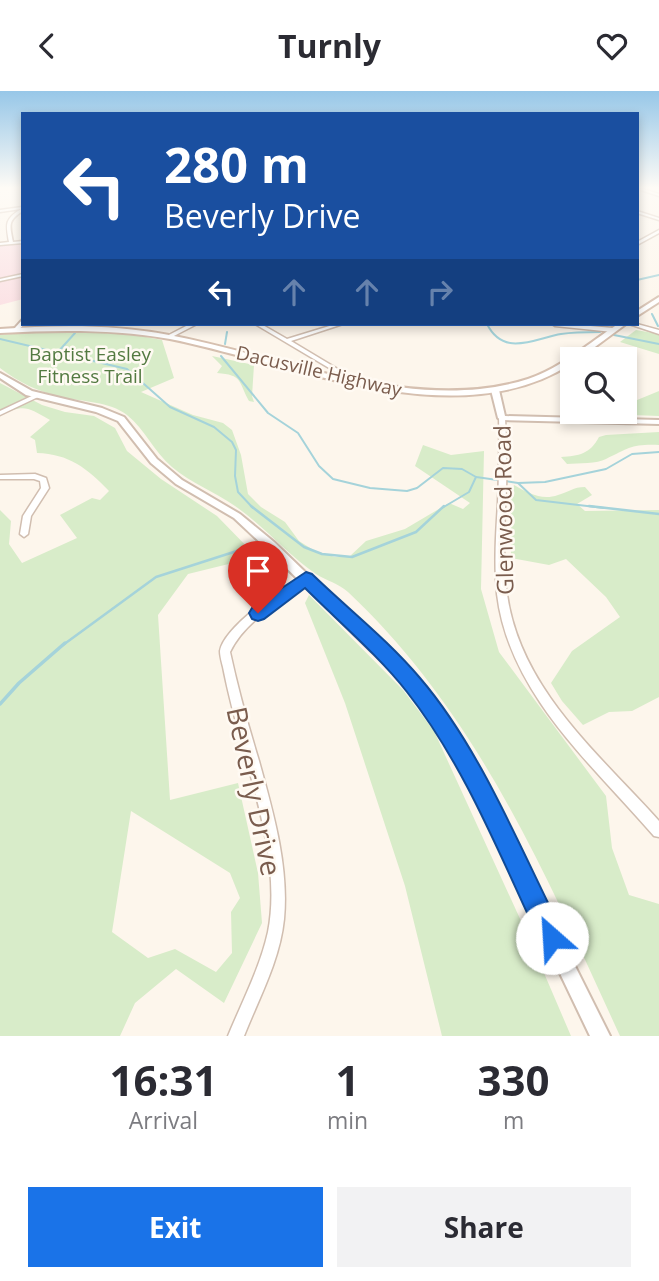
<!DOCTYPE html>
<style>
body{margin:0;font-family:"Open Sans",sans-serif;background:#f2f2f3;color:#2b2b33;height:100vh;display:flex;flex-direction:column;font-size:26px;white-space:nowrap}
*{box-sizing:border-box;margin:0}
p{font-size:23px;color:#7c7c81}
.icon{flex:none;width:38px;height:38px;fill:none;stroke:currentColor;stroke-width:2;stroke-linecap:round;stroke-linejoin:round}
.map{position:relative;height:945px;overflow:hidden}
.sheet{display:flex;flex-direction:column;background:#fff;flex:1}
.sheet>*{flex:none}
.guide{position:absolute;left:21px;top:21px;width:618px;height:214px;border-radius:0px;box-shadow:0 4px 10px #0003;background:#1a4fa0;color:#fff;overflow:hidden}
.controls{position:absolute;left:560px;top:256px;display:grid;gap:14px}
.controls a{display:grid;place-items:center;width:77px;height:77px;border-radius:0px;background:#fff;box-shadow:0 4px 10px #0003;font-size:35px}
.pin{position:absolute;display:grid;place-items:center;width:60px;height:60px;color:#fff;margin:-72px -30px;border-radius:50% 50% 50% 0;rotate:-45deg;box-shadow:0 0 7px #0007}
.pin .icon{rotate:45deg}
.me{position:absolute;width:77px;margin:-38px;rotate:334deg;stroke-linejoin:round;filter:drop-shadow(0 0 5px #0008)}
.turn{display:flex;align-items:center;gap:24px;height:147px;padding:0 28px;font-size:32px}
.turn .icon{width:91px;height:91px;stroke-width:2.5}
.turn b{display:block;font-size:49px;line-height:60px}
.lanes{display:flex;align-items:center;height:66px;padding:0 28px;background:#0003;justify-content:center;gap:35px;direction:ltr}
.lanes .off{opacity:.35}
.eta{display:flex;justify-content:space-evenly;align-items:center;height:119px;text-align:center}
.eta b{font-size:42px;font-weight:700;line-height:49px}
.button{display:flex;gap:14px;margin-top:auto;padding:14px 28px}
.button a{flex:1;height:80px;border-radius:0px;background:#1a73e8;color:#fff;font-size:28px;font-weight:700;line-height:80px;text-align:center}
.button a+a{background:#f2f2f3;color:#2b2b33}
header{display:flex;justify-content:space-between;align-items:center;height:91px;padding:0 28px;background:#fff;font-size:32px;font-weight:700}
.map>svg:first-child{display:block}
.medical{fill:#fbdfe3}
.green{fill:#d8ecc9;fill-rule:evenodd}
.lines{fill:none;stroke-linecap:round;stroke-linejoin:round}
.stream-far2{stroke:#a5d3da;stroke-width:2}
.stream-far1{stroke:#a5d3da;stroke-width:2.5}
.stream{stroke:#a5d3da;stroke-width:3.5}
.minor-casing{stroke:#d1beb0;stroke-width:3}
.tertiary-casing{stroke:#d1beb0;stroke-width:4}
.secondary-casing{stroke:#d6c0b0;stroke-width:4}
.minor{fill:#fff;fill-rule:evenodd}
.tertiary{fill:#fff;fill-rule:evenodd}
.secondary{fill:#fff;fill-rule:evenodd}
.route{fill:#1a73e8;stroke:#114b97;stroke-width:2}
.labels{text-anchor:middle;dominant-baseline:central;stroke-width:5;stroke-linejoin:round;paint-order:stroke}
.far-park-label{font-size:19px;fill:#537a41;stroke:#fffaf3}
.far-street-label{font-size:19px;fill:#7a5c4d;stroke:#fffaf3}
.street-label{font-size:23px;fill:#7a5c4d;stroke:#fffaf3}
.near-street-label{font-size:28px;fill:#7a5c4d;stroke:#fffaf3}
</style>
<header><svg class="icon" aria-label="back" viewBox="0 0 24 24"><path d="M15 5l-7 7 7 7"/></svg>Turnly<svg class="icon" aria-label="heart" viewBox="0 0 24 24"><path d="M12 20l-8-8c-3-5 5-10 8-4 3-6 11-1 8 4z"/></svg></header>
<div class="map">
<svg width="659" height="945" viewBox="0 0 659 945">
<rect width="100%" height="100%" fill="#fdf6ec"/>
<path class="medical" d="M23,152V208L0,214V154Z"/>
<g class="green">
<path d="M59,239L135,244L162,249L174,287L141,301L193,324L223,332L232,339L241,364L248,403L261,416L285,431L299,450L315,460L335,466H349L366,450L405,438L449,412L463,418L470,412L415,375L423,354L451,364L484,360L481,498L499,561L606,705L612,757L629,804L659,813V945H620C547,786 478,623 348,501C338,492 327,490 316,483C287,463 264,435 235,415C215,401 191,392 172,376C154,361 145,338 127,324C109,310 83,311 61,306C39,301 18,291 0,277V244Z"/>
<path d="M636,239L659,243V263L620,251Z"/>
<path d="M212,265L254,274L252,305L254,311L249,310C238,290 243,284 217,282L222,275Z"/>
<path d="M0,292L42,314L65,321L94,325L115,337L127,360L161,388L217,425L257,466L188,483L158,524L170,709L238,692L258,782L262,832L224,912L176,878L135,912L120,945H0V419L11,430L9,453L22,472L77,447L60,424L92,407L100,409L109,400C87,377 69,363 37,362L35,349L30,346L50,329C27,316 25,313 0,324ZM131,720L230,782L240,807L231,821L232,862L216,881L175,858L148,867L112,841Z"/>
<path d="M659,300V325L606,323L599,320H625V314Z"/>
<path d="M659,341V354C632,353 629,357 606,368C597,373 579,372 567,373L561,366C579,365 590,363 599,346L606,344Z"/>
<path d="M514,394C528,402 542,410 558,404C569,401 573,396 585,396L592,404L577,413L585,420L659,419V606L632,620L609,621L583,634L562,610L551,592L572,560L620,526L606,506L566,468L549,474L511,467V401Z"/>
<path d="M309,504L403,599L434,640L532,854L571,945H442L405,795L345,612L305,512Z"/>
</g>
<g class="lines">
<g class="stream-far2">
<path d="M637,189L659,184"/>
<path d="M652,223L658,235"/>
<path d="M487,233C504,267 536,247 561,243C574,241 587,241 600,241"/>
<path d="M614,244L659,253"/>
<path d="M0,248L127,278L170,316L214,336L232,351L236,359L235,385L238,401L253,417"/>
<path d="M225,253L227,241"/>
<path d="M57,262L75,242"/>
<path d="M221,265L268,322L298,342L319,375L333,388L370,397L407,400L417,397L443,377L462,378L476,386"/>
<path d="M476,386L518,392L545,391L606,378L632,363L659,361"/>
<path d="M518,392L536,409L604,417"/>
<path d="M442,417L469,401L476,386"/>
</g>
<g class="stream-far1">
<path d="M251,415L304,456L322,463L352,466L416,441L444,415"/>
<path d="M589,415L659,423"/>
<path d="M63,554L156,486L243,458"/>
</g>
<path class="stream" d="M0,613L19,592L65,552"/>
<defs>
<g id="minor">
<path d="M638,98H643L659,103V105Z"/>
<path d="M22,116L23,120C7,130 10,134 13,151L23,150V152L0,154V152L9,151C6,133 4,129 21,118L0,121V119Z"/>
<path d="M637,120L659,127V129L637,122Z"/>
<path d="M659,139V142L637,154V151Z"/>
<path d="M23,183V185L0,190V188Z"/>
<path d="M190,233H197L170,247L165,246Z"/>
<path d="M255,233H261L287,248L336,233H343L291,250L356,289L351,290Z"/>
<path d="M552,233H568L613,237L616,239L613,241L555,235Z"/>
<path d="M629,233H637L659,239V243Z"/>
<path d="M36,303L38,304V306L0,324V320Z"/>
<path d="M502,325L505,327C507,357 507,387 505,418C504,446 503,475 507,503C520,598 599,663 659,730V746L654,745C592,673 509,603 497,503C494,473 496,442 498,412C499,384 500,356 499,327Z"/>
<path d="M35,383L46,387L49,397L31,425L28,443L24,446L20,443L23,425L41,397L40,390L34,388H0V384Z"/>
<path d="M306,484L309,485L310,488L309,491C281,511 246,528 230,561C238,598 248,634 259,670C273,721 289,775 284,828C280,869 259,907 244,945H228C242,911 260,877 268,841C280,781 258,711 242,653C235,628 228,602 223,576C222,572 220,565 220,560C224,536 284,494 306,484Z"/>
</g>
<g id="tertiary">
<path d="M23,228L24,233L18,240H14V238Z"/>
<path d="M0,282L32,300L102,317L124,326L157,368L182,389L240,423L274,451L416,588L448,629L485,695L610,945H590L475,705L438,639L408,596L266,457L234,427L176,393L151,372L118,330L96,321L26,304L0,287Z"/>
<path d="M492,297L499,299L505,325L659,329V333L502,329L498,327L491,299Z"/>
</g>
<g id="secondary">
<path d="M659,206V211L637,225V220Z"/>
<path d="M618,233H626L580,267L572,268V272C459,347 290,272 170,248C114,238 56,239 0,242V238C56,234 113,233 169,244C281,265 415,324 528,288C561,277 589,252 618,233Z"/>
</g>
</defs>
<use href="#minor" class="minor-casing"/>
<use href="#tertiary" class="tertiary-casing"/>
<use href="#secondary" class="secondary-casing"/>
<use href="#minor" class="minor"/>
<use href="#tertiary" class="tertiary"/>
<use href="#secondary" class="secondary"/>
</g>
<linearGradient id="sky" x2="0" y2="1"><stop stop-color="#97c7e8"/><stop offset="0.42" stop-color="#fefbf6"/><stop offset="1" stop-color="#fefbf6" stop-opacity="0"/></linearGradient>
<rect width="659" height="231" fill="url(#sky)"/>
<path class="route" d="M306,481L312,483C347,517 388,549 420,587C480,657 519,755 561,838L565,847L561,856L552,860L543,856C502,770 466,676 407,601C380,566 337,529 305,497L264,528L258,530L252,528L249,522L252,517Z"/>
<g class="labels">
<g class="far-park-label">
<text x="90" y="263">Baptist Easley<tspan x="90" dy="22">Fitness Trail</tspan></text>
</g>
<g class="far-street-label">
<text transform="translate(319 280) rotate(13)">Dacusville Highway</text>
</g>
<g class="street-label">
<text transform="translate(503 419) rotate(-91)">Glenwood Road</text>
</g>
<g class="near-street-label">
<text transform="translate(255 700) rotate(78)">Beverly Drive</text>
</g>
</g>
</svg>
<div class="controls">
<a><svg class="icon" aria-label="search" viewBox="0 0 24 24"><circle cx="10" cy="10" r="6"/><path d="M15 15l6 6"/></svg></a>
</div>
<div class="pin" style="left:258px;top:522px;background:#d93025"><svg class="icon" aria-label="arrive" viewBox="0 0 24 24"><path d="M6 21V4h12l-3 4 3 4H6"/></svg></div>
<svg class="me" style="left:552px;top:847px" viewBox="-20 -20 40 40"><circle r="19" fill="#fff"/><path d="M0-13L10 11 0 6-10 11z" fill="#1a73e8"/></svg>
<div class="guide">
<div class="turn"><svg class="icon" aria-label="left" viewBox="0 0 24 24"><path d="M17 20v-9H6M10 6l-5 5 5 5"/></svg><div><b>280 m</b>Beverly Drive</div></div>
<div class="lanes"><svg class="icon" aria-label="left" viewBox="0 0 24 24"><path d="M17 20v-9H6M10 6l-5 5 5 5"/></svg><svg class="icon off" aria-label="ahead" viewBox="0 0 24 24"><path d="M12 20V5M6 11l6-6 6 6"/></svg><svg class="icon off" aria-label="ahead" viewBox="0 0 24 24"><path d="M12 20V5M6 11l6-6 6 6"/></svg><svg class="icon off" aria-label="right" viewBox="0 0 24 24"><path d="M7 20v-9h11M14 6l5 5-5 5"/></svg></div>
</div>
</div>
<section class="sheet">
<div class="eta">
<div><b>16:31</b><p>Arrival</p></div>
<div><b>1</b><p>min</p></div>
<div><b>330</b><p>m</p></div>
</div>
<div class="button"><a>Exit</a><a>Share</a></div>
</section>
